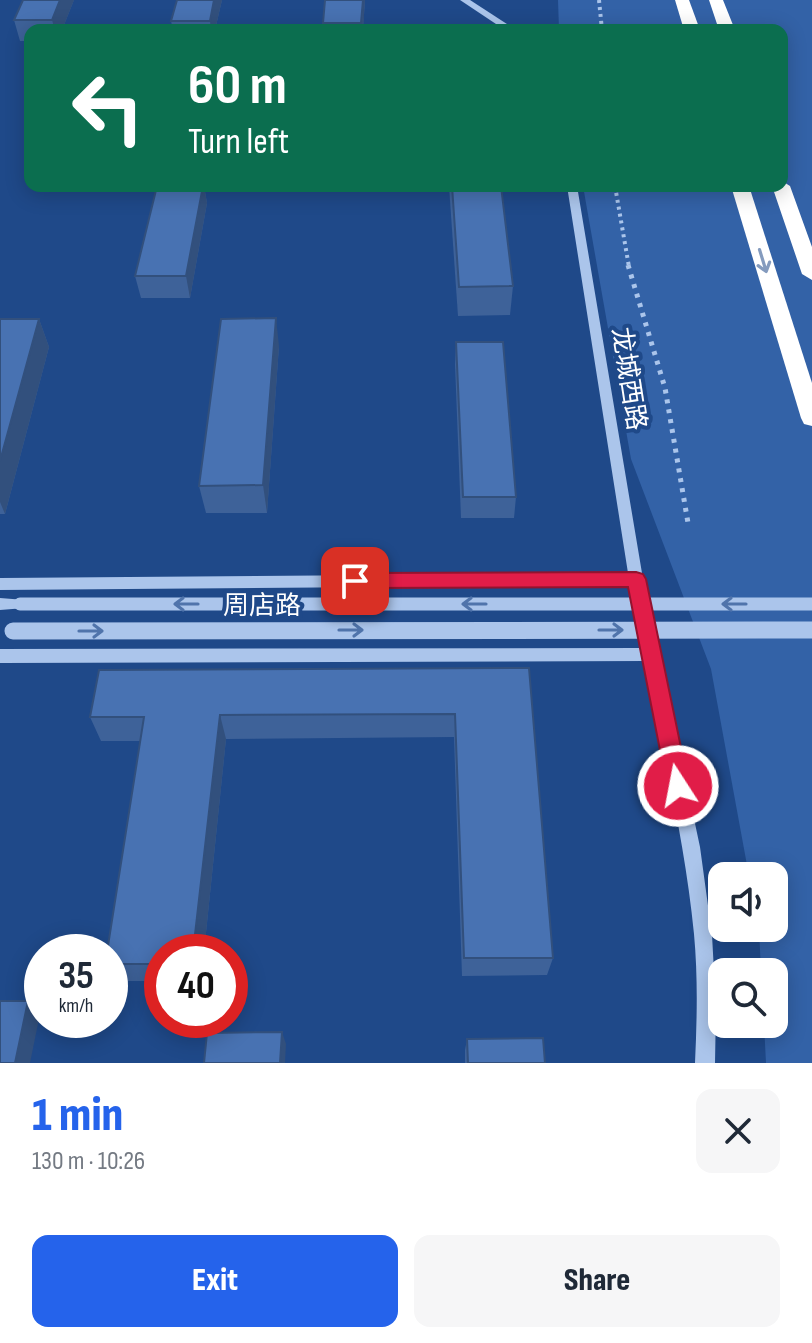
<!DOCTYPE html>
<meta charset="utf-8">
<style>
body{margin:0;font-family:"Sofia Sans Condensed","Noto Sans SC",sans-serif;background:#f6f6f7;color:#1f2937;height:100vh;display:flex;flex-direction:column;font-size:30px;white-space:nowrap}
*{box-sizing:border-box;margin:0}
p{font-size:26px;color:#747a83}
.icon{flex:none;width:44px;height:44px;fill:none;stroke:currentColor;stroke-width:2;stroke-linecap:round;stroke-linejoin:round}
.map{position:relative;height:1063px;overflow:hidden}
.side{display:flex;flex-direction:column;background:#fff;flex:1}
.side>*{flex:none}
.top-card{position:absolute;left:24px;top:24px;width:764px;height:168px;border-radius:16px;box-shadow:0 4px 20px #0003;background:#0b6e4f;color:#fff;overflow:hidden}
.buttons{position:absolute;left:708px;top:862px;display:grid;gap:16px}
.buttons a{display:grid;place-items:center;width:80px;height:80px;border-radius:16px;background:#fff;box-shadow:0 4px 20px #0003;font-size:40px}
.speed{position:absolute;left:24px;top:934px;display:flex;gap:16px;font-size:40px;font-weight:700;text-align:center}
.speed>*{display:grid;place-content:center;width:104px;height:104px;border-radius:50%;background:#fff;box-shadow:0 4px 20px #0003;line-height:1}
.speed small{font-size:20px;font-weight:400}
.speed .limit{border:12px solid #d22;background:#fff;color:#111}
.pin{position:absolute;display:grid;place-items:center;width:68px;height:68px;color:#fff;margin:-34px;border-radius:16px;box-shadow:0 4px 12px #0006}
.me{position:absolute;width:88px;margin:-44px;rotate:349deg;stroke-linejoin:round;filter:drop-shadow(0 0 6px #0008)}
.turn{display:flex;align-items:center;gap:28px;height:168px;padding:0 32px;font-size:36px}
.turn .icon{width:104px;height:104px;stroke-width:2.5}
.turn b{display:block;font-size:56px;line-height:68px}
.round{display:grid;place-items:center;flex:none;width:84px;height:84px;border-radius:16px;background:#f6f6f7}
.head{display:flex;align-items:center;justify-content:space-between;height:136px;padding:0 32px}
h1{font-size:48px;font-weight:800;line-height:60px;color:#2563eb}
.cta{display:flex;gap:16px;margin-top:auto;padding:16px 32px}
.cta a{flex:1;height:92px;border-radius:16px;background:#2563eb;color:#fff;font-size:32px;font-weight:800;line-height:92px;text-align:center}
.cta a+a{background:#f6f6f7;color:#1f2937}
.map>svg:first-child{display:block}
.green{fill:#3362a7}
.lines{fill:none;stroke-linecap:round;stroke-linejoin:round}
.path-far1{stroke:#abc5eb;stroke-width:4;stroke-dasharray:3 4;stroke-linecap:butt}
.path{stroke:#abc5eb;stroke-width:5;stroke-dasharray:4 6;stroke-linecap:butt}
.minor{fill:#abc5eb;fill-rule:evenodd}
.highway{fill:#fff;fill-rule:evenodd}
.minor-bridge-far1{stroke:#abc5eb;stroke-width:13}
.minor-bridge{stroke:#abc5eb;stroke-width:17}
.wall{fill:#3e6299}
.shaded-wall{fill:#32507d}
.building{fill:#4872b2;stroke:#32507d;stroke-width:2}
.oneway{stroke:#849bbe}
.oneway2{stroke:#5074ab}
.route{fill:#e11d48;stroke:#92132f;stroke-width:2}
.labels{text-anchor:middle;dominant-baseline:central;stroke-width:8;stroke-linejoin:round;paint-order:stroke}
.street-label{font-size:26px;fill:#fff;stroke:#1f4989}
</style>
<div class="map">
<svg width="812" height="1063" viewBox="0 0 812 1063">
<rect width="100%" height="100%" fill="#1f4989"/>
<path class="green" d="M558,0H812V1063H766L764,1024H774V972H761L759,928H774V876H749L711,669L631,459L583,186H782V30H559Z"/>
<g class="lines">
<g class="path-far1">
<path d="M599,0L602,30"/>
<path d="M615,186L629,267"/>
</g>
<path class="path" d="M628,265L665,388L688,523"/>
<g class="minor">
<path d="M460,0H470L516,30H505Z"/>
<path d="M567,186H577L643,579L700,847L712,935L716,1008L715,1063H695C697,1020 698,977 694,934C685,842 663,751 645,661L0,663V649L642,648L630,585L0,590V578L628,573Z"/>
<path d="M0,598L25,600L27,604L25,608L0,610Z"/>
</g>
<g class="highway">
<path d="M675,0H689L700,30H684Z"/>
<path d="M709,0H723L735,30H719Z"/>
<path d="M782,181L790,186L812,247V280L802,274L772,186H782Z"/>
<path d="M731,186H749L812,383V426L804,424L801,418Z"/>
</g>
<path class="minor-bridge-far1" d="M20,604H812"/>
<path class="minor-bridge" d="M13,631L812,630"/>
</g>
<g class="wall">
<path d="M74,0L62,30H30V41H20L14,20Z"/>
<path d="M177,0H222L215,30H173L171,21Z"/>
<path d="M325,0H365L363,30H323Z"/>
<path d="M157,186H204L207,203L190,298H141L135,276Z"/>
<path d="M449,186H501L513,286L510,315L458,316Z"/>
<path d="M0,319H39L49,347L5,514H0Z"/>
<path d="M456,342L516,497L514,518H461L455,364Z"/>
<path d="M279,346L267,513H206L199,486Z"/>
<path d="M529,668L553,958L547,975L462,976L454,737L226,739L204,952H162V981H117L110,971V952L140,741H101L90,717Z"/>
<path d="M467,1039L545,1063H465V1050Z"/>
</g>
<g class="shaded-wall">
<path d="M60,0H74L62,30H55L52,20Z"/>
<path d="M214,0H222L215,30H211L210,21Z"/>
<path d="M363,0H365L363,30H362Z"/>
<path d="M203,186H204L207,203L190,298L186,276Z"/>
<path d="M276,318L279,346L267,513L263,485Z"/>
<path d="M39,319L49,347L5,514L0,502V461Z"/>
<path d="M220,715L226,739L204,952H193Z"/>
<path d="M28,1001L40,1014L30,1063H15Z"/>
<path d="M282,1032L286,1044L285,1063H280Z"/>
</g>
<g class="building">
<path d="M23,0H60L52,20H14Z"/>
<path d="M177,0H214L210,21H171Z"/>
<path d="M325,0H363L361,23H323Z"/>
<path d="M157,186H203L186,276H135Z"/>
<path d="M452,186H501L513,286L459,287Z"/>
<path d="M276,318L263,485L199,486L221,319Z"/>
<path d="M0,319H39L0,461Z"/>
<path d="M456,342H503L516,497H463Z"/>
<path d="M529,668L553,958H464L455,714L220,715L193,952H162V964H110V952H107L144,717H90L99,670Z"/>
<path d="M0,1001H28L15,1063H0Z"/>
<path d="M282,1032L280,1063H204L207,1033Z"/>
<path d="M543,1038L545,1063H468L467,1039Z"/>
</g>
<defs><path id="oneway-shaft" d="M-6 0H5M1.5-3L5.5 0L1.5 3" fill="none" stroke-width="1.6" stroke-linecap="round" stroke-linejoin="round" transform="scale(2)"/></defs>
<use class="oneway" href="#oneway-shaft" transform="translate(763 261) rotate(73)"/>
<g class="oneway2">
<use href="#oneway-shaft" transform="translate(186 604) rotate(-180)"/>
<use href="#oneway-shaft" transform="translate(474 604) rotate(-180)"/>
<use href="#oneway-shaft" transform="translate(734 604) rotate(180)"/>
<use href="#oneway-shaft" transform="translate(351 630)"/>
<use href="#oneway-shaft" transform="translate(611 630)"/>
<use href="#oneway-shaft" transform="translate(91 631)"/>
</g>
<path class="route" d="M636,572L643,574L646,579L689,786L686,793L678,796L671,793L667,786L628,587L355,588L349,586L346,581L349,575L355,573Z"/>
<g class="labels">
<g class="street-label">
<text transform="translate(628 379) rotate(81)">龙城西路</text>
<text x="262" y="606">周店路</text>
</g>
</g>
</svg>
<div class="buttons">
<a><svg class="icon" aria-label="sound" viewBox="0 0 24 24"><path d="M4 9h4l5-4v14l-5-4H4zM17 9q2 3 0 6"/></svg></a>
<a><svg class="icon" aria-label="search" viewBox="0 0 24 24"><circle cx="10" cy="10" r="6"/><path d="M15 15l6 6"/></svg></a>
</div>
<div class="speed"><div>35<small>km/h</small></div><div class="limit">40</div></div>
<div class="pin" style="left:355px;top:581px;background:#d93025"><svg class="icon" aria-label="arrive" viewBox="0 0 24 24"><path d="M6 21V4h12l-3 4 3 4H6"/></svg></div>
<svg class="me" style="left:678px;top:786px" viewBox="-20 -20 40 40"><circle r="17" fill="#e11d48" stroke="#fff" stroke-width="3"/><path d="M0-11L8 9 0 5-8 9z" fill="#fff"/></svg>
<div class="top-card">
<div class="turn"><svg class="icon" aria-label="left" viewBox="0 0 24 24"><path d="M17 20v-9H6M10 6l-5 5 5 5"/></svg><div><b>60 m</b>Turn left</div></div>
</div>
</div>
<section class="side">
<div class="head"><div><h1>1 min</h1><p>130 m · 10:26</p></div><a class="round"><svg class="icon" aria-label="close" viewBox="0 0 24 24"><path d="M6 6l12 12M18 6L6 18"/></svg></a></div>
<div class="cta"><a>Exit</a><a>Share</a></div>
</section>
